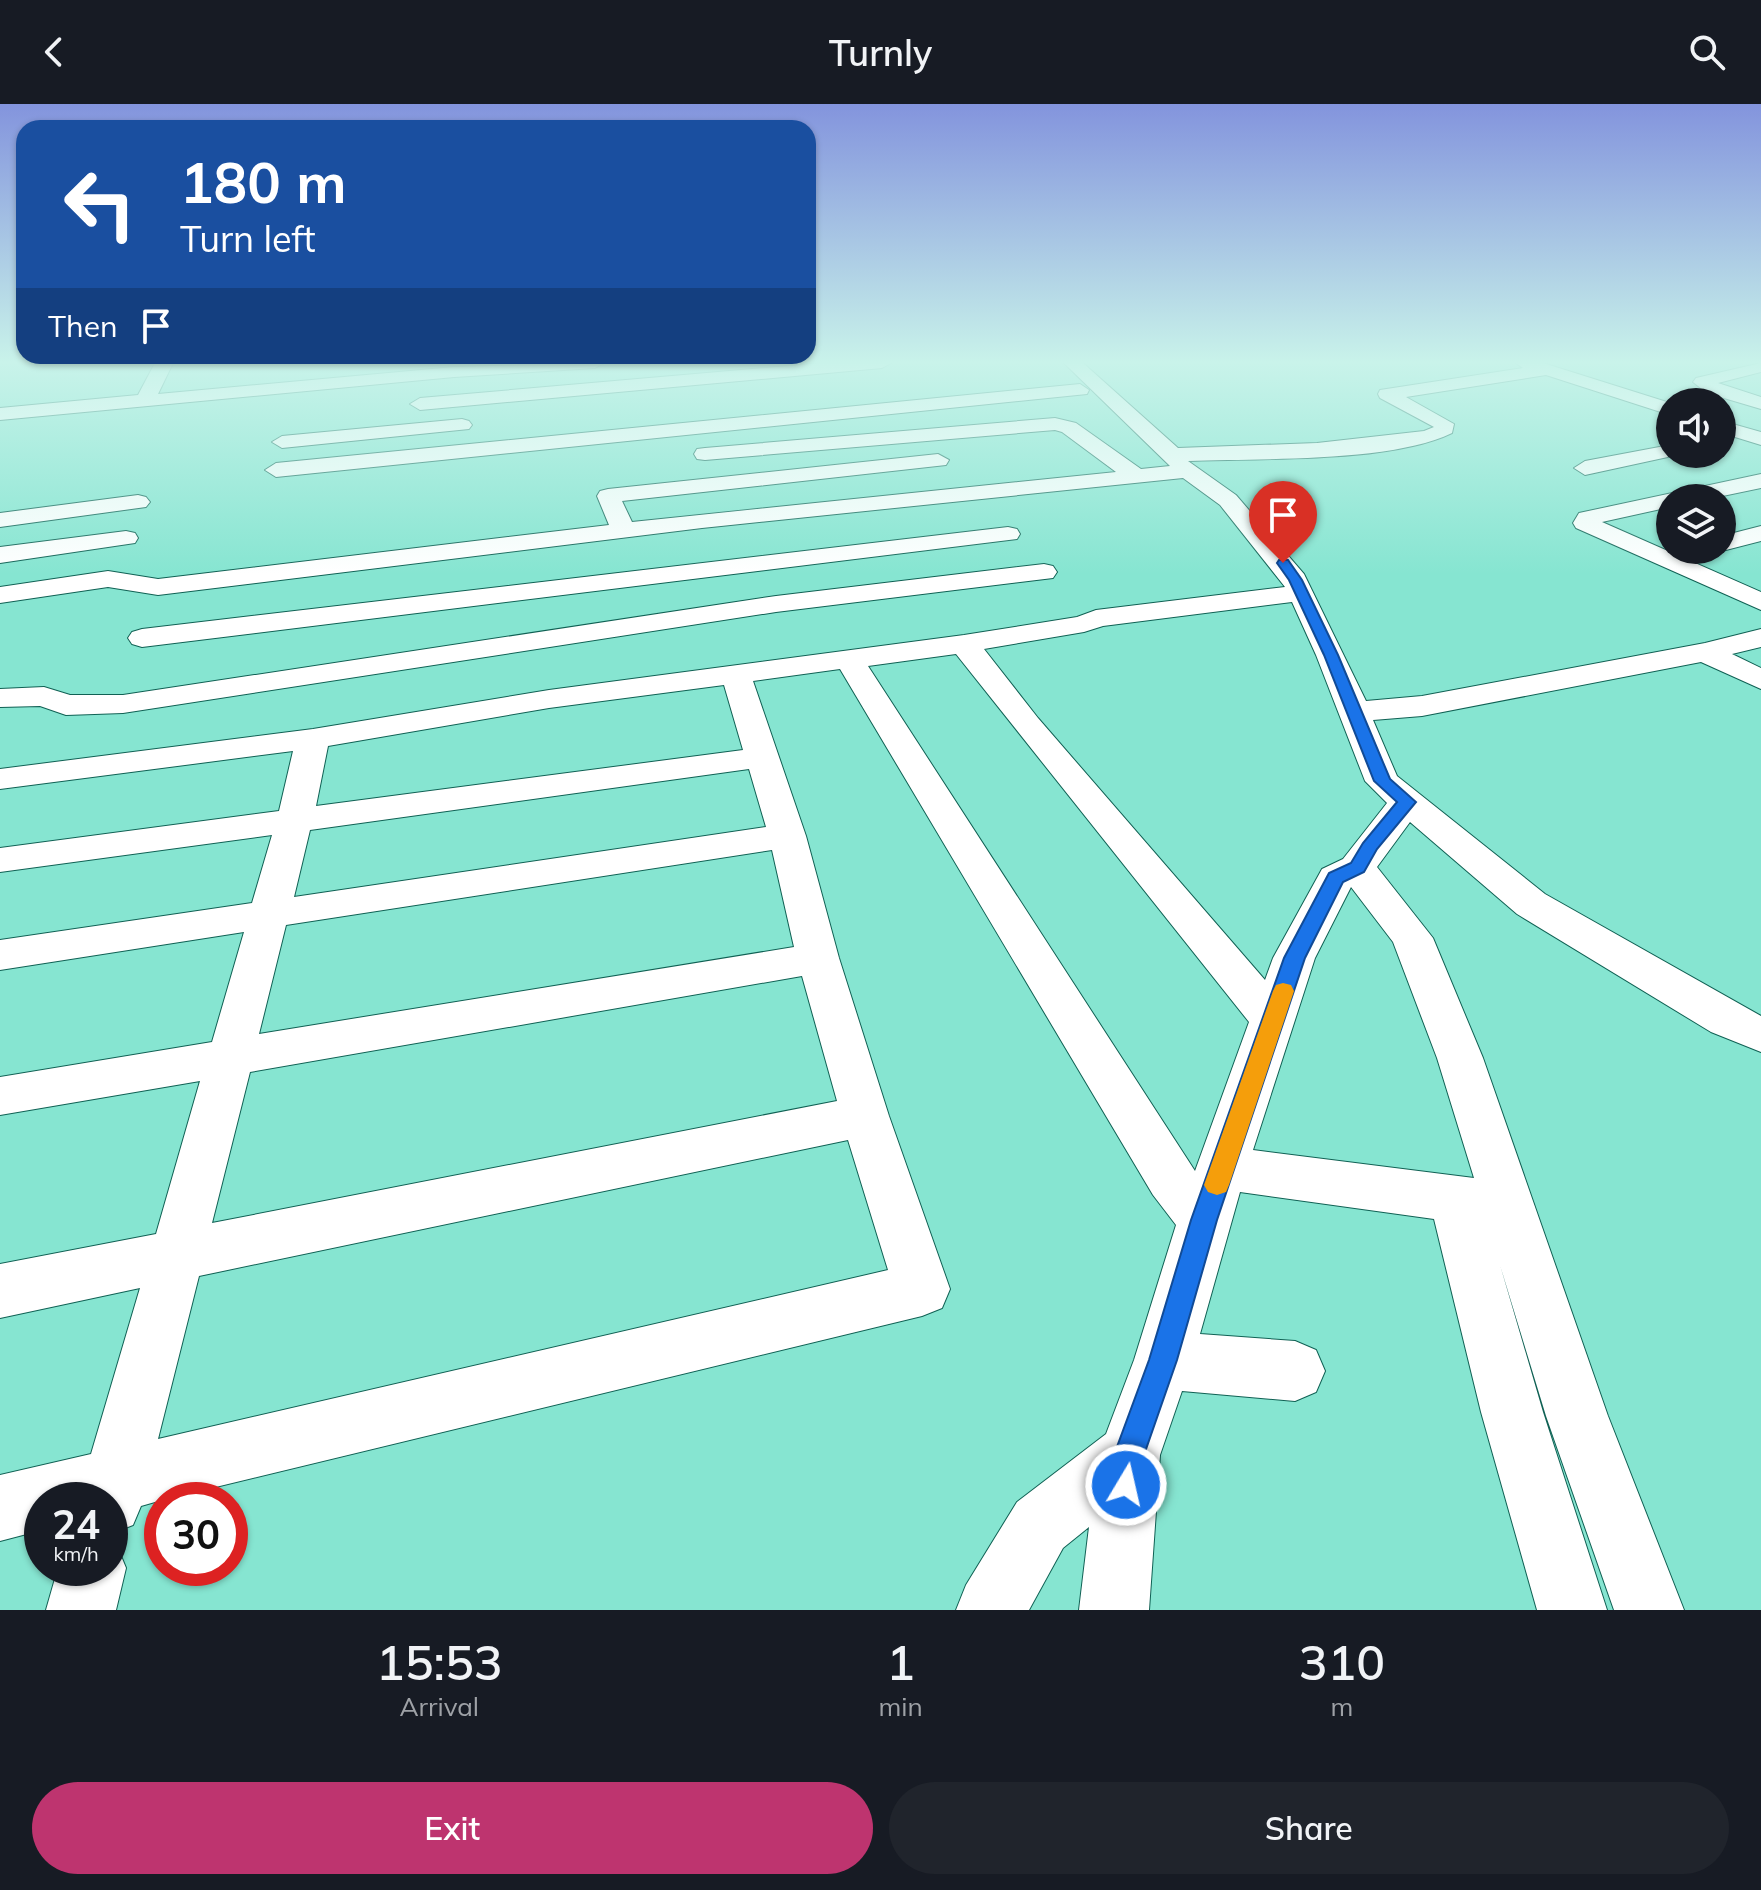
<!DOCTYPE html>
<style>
body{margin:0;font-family:Mulish,sans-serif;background:#20242c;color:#f1f3f6;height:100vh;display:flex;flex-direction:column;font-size:30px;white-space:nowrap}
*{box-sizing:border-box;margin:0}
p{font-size:26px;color:#9ea1a6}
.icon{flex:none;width:44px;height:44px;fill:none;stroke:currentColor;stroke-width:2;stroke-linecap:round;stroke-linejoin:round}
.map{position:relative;height:1506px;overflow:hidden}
.sheet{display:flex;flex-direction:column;background:#171b24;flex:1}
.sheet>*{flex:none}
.hud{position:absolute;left:16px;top:16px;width:800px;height:244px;border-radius:24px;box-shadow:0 2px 6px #0004;background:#1a4fa0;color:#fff;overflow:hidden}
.fabs{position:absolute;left:1656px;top:284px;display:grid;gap:16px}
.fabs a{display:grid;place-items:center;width:80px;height:80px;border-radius:50%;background:#171b24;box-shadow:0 2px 6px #0004;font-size:40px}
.speed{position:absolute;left:24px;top:1378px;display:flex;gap:16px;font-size:40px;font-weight:700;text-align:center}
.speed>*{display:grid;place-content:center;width:104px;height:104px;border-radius:50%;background:#171b24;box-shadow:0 2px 6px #0004;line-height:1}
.speed small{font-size:20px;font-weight:400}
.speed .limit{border:12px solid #d22;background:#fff;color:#111}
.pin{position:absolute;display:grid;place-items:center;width:68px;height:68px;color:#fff;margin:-82px -34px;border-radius:50% 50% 50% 0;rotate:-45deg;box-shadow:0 0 8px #0007}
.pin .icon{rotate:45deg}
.me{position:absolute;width:88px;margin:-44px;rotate:9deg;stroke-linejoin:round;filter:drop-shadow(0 0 6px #0008)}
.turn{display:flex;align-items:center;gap:28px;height:168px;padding:0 32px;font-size:36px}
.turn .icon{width:104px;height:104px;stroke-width:2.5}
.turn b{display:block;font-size:56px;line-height:68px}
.then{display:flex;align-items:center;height:76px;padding:0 32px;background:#0003;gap:16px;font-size:30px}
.eta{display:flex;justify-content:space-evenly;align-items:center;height:136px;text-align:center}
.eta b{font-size:48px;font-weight:600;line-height:56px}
.button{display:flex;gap:16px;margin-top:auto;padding:16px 32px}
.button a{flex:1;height:92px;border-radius:48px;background:#be346f;color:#fff;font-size:32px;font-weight:600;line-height:92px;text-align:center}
.button a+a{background:#20242c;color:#f1f3f6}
header{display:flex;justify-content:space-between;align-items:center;height:104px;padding:0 32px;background:#171b24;font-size:36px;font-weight:600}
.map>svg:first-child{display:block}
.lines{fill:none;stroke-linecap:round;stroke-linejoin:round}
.minor-casing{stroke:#106154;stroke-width:2}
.minor{fill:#fff;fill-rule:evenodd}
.route{fill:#1a73e8;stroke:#114b97;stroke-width:2}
.slow{fill:#f59e0b}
</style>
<header><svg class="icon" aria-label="back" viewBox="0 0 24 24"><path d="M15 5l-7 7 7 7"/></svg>Turnly<svg class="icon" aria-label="search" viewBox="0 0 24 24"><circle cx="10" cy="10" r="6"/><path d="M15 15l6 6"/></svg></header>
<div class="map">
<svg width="1761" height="1506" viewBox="0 0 1761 1506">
<rect width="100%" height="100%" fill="#86e5d1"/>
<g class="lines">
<defs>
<g id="minor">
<path d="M155,259H173L158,290L454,263L604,259L595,264L454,273L0,316V304L138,291Z"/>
<path d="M822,259H891L882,264L420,306L410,300L420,294Z"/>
<path d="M1064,259H1083L1178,344L1317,339L1424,327L1434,323L1380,294L1378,290L1380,286L1523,264L1516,259H1543L1670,299V311L1546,271L1406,293L1454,320L1452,329C1390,359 1260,354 1188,357L1236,391L1304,470L1366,597L1422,592L1705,539L1761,525V543L1732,550L1761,564V585L1701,558L1422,612L1373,616L1397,672L1545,790L1761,912V948L1711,928L1517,810L1410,718L1377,763L1433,834L1483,954L1608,1312L1684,1506H1614L1546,1312L1500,1161L1543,1308L1607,1506H1537L1481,1308L1434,1115L1240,1088L1200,1230L1295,1237L1316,1246L1325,1267L1316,1288L1295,1297L1182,1287L1160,1351L1149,1506H1079L1089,1423L1063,1444L1029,1506H956L966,1481L1017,1398L1106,1330L1134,1256L1176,1121L1153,1091L840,565L753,577L806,732L839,854L889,1012L950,1185L942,1204L922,1212L162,1396L141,1402L133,1421L110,1430V1396H42V1426L0,1437V1371L91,1350L140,1184L0,1214V1160L156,1130L200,977L0,1011V973L212,938L244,828L0,866V836L252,799L272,731L0,768V744L279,707L293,647L0,685V665L313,625L549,586L964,531L1077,513L1096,506L1285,483L1220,401L1183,374L702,424L158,491L108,483L0,499V483L108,467L158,475L609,421L597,392L600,387L608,385L938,350L949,356L946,361L622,397L632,418L1116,368L1062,328L1055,326L705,356L697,355L694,350L697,345L705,344L1055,314L1076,319L1141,365L1170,362ZM1292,498L1316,551L1365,677L1387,699L1343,755L1322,765L1273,854L1265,876L1038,614L984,545L1084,528L1103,522ZM956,550L1249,918L1195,1067L868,562ZM724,581L743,646L316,702L328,642L549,604ZM749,665L766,723L294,793L310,726ZM772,746L794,843L259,930L286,821ZM1351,783L1393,838L1437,954L1474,1074L1253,1046L1315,854ZM802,872L837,997L212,1119L250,968ZM848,1036L888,1166L158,1335L199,1172Z"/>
<path d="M1761,259V268L1718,279L1761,293V305L1707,289L1693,278L1696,274Z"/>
<path d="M1080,280L1089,286L1087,290L276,373L265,366L276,359Z"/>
<path d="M462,315L469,317L472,321L469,325L282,344L272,338L282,332Z"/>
<path d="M1722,317L1761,328V341L1722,329Z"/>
<path d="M1670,341V350L1677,351L1585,371L1574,364L1585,357Z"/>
<path d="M1761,370V384L1713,394H1670V403L1602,418L1761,488V506L1576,424L1573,419L1579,409Z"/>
<path d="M138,391L146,393L150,398L146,403L0,423V409Z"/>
<path d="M1761,422V437L1722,447L1716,446H1722V432Z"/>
<path d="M1008,423L1017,425L1020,430L1017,435L142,543L132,540L128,534L132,528L142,525Z"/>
<path d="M126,427L135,429L138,434L135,439L0,459V443Z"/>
<path d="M1044,460L1053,462L1057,468L1053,474L776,508L123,609L66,611L40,602L0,603V585L44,583L70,591H123L776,492Z"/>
<path d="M110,1438L116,1440L126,1464L116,1506H46L58,1464H110Z"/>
</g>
</defs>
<use href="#minor" class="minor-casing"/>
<use href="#minor" class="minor"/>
</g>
<linearGradient id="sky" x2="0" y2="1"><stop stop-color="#8394dd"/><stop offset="0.55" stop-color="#c9f3ea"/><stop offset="1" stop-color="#c9f3ea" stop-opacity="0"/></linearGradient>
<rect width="1761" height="470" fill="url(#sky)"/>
<path class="route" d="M1279,456H1288L1302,476L1338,551L1390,675L1416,698L1377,745L1364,768L1343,778L1305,854L1217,1116L1177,1256L1144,1351L1141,1381L1137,1392L1126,1397L1115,1392L1110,1381L1114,1351L1149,1256L1191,1116L1284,854L1329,769L1351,759L1363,739L1397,698L1374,677L1324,551L1289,476L1277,459Z"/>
<path class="slow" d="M1283,879L1291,881L1294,887L1229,1081L1226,1088L1217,1091L1208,1088L1204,1081L1273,887L1276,881Z"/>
</svg>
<div class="fabs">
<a><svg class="icon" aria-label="sound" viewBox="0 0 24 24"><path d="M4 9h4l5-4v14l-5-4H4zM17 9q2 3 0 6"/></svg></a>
<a><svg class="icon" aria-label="layers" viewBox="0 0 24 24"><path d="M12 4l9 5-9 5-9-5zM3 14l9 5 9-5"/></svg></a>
</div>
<div class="speed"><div>24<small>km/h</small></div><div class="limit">30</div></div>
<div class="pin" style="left:1283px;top:459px;background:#d93025"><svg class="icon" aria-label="arrive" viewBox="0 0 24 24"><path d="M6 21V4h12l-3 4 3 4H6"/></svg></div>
<svg class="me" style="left:1126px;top:1381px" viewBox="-20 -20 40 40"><circle r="17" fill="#1a73e8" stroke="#fff" stroke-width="3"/><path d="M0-11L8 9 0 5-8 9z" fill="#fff"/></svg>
<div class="hud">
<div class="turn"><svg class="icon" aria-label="left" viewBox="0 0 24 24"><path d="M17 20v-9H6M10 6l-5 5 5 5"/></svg><div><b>180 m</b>Turn left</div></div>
<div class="then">Then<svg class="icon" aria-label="arrive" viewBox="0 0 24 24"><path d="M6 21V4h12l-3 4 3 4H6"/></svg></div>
</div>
</div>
<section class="sheet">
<div class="eta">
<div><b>15:53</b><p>Arrival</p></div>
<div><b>1</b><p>min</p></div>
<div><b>310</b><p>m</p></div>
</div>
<div class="button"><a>Exit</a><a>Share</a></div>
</section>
